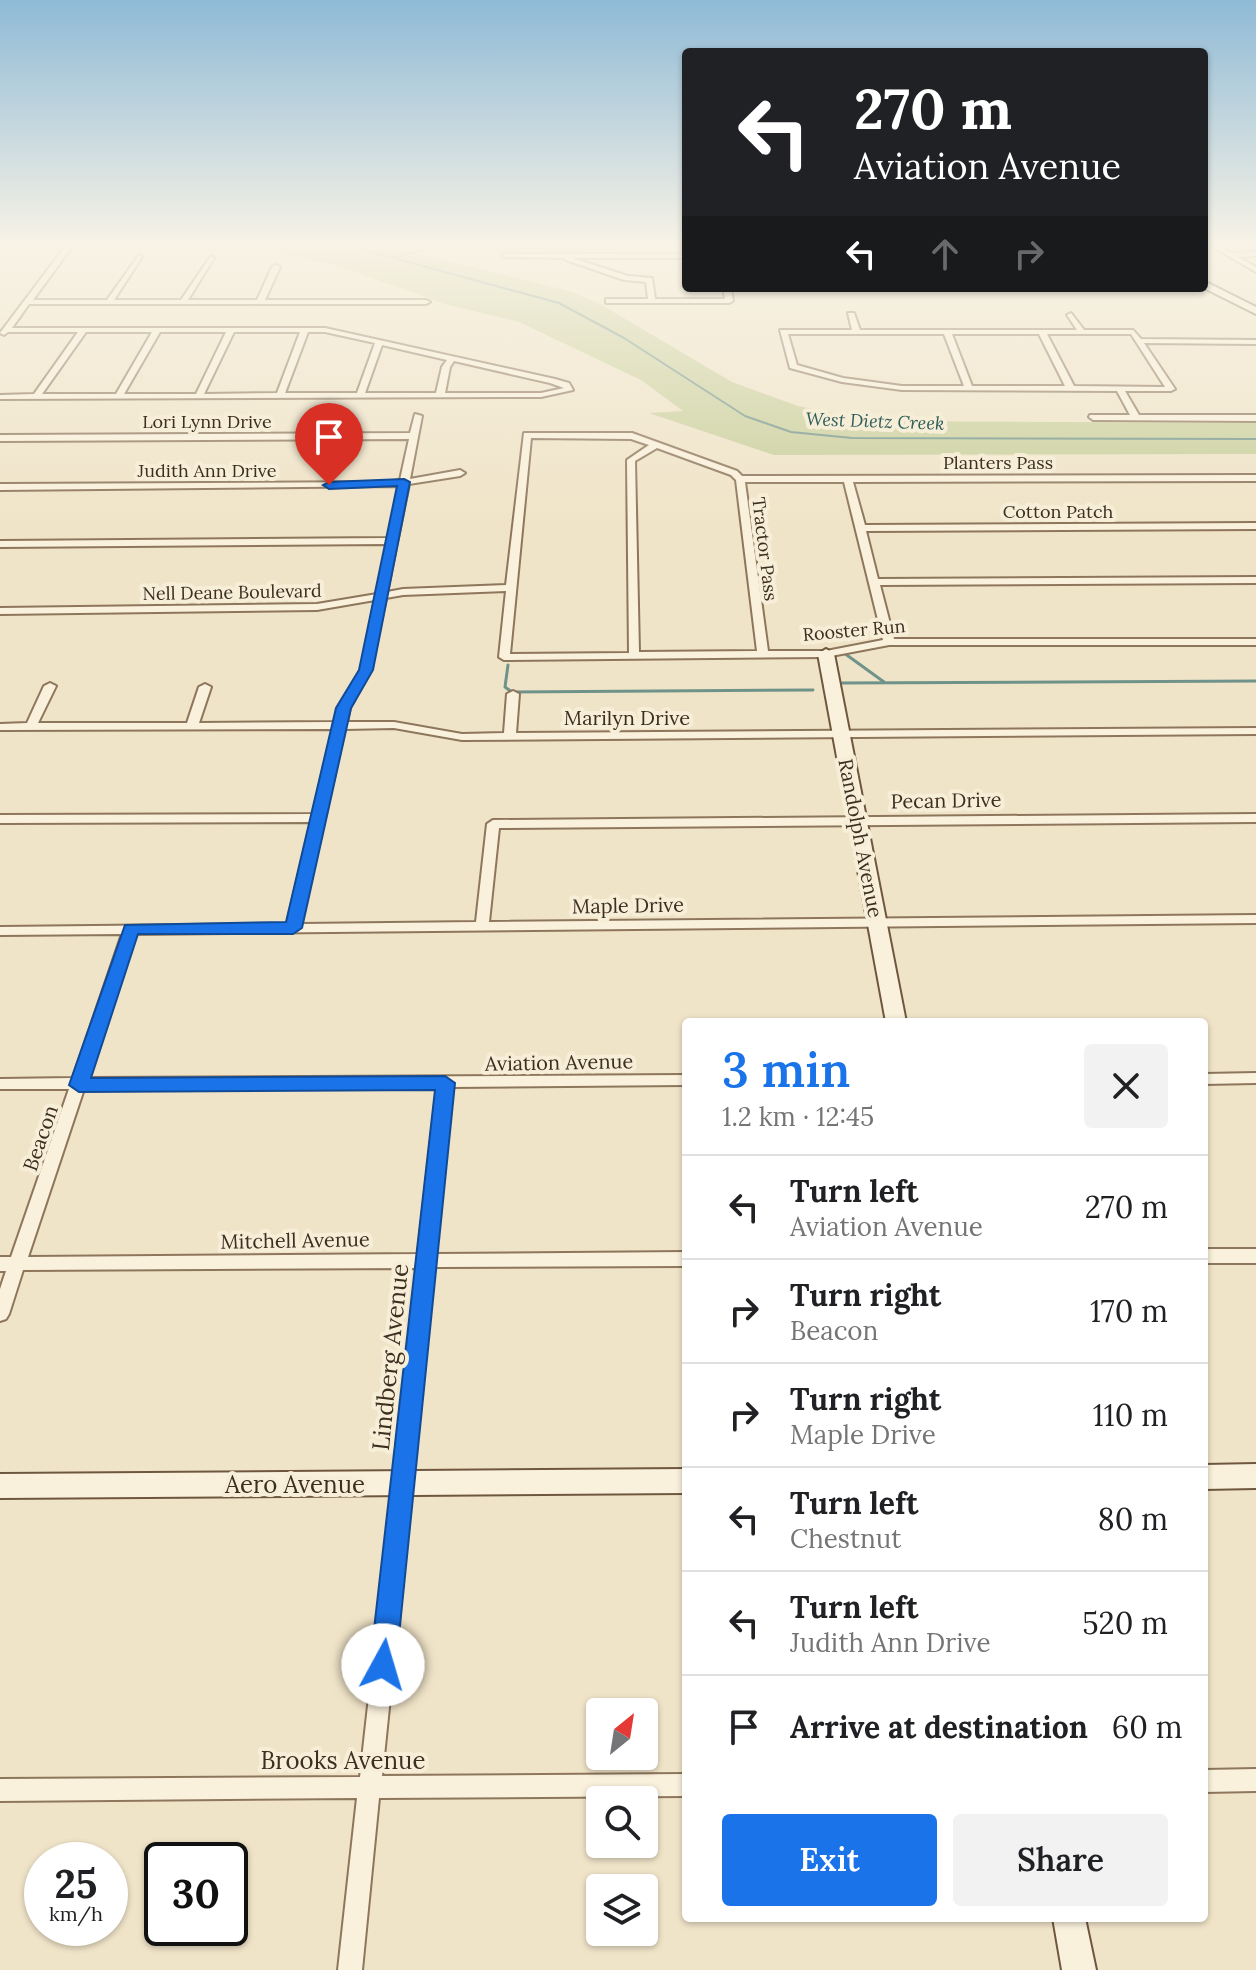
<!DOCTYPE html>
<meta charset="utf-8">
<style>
body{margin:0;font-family:Lora,serif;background:#f2f2f2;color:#202124;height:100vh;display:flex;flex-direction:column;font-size:30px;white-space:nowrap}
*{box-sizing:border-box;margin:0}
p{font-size:26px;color:#757577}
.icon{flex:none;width:44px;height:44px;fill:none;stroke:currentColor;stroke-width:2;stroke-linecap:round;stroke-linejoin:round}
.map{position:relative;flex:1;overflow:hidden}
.panel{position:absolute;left:682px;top:1018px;width:526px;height:904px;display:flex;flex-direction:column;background:#fff;border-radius:8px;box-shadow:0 2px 6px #0004}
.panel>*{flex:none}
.guide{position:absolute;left:682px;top:48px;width:526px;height:244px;border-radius:8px;box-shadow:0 2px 6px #0004;background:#202124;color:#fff;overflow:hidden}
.needle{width:52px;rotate:30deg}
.buttons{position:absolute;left:586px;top:1698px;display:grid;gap:16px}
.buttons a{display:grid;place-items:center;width:72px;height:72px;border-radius:8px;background:#fff;box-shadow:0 2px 6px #0004;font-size:40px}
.speed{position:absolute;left:24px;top:1842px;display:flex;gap:16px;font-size:40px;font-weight:700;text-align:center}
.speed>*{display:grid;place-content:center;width:104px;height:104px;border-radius:50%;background:#fff;box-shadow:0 2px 6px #0004;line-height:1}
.speed small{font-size:20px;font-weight:400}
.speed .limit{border:4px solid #111;border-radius:12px;background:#fff;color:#111}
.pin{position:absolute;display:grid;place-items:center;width:68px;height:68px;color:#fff;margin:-82px -34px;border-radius:50% 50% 50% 0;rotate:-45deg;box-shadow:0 0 8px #0007}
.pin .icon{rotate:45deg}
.me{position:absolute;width:88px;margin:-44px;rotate:6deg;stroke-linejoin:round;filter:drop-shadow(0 0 6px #0008)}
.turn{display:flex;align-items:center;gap:28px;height:168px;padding:0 40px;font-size:36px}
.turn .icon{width:104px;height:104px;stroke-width:2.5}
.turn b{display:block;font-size:56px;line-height:68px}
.lanes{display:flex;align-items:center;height:76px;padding:0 40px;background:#0003;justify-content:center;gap:40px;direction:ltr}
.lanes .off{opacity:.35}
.round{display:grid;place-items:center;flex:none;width:84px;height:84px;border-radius:8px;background:#f2f2f2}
.headline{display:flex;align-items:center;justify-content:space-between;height:136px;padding:0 40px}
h1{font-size:48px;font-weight:600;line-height:60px;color:#1a73e8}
.cta{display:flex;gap:16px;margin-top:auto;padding:16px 40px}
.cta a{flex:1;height:92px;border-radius:8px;background:#1a73e8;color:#fff;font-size:32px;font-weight:600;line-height:92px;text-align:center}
.cta a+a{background:#f2f2f2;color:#202124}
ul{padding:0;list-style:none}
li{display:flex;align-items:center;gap:24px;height:104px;padding:0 40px;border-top:2px solid #e0e0e0}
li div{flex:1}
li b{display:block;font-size:30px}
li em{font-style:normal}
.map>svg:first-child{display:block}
.green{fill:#c9cf9b}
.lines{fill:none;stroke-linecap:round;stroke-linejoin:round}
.stream-far1{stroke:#6f938a;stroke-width:2}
.stream{stroke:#6f938a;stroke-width:3}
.street-casing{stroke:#8d765c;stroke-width:4}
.secondary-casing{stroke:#6f573f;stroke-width:4}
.street{fill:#faf1dc;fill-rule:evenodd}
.secondary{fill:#faf1dc;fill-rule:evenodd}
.route{fill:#1a73e8;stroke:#114b97;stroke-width:2}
.labels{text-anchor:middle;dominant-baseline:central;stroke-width:8;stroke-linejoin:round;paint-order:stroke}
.far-street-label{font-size:18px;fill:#3d2e20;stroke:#f7eed8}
.far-water-label{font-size:18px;font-style:italic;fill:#2f5d5a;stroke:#f7eed8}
.street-label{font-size:20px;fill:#3d2e20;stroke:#f7eed8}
.near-street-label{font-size:24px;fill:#3d2e20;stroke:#f7eed8}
</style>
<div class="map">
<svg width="1256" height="1970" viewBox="0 0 1256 1970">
<rect width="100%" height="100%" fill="#f0e4c8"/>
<path class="green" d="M238,244H379L573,292L600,304L732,382L798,406L871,421L1256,423V454L774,455L649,413L683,411L641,380L519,322L445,304L338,266Z"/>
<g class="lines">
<g class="stream-far1">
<path d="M342,244L559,303L624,338L745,416L791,432L852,438L1256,439"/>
<path d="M394,257L437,247L615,249L619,244"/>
</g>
<g class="stream">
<path d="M844,653L884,682"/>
<path d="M508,665L505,687L512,692L813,690"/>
<path d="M842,683L1256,681"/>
</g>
<defs>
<g id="street">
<path d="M67,244H74L33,300H107L139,255L142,257L114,300H181L211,256L214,258L188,300H257L272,267L276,265L280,267L265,300H426L430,302L426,304H29L12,328H325L555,379L569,383L573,390L541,397L0,399V395L34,394L78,332H8L4,335L0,333ZM86,332H152L116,394H42ZM160,332H226L196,394H124ZM234,332H300L277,393L204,394ZM308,332H325L375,343L357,393H285ZM382,345L447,360L442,367L436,393H365ZM454,361L550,383L564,388L541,393H445L450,367Z"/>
<path d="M1208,244H1216L1231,253L1256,252V256L1238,257L1256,267V272Z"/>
<path d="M504,254H686V258H572L628,276L652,278L655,299H725L723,288H731L733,301L729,303H606V299H648L646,282L624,280L566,260L565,258L502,257Z"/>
<path d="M848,313H854L860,330H1077L1067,315L1071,313L1084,330H1133L1141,339L1256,340V344L1144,343L1175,389L1171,391H1125L1139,415H1256V421L1093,420L1089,417L1090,415H1130L1117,391L902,390L842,382L790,368L780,330H852ZM788,334H944L964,386H902L843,378L797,365ZM952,334H1039L1065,386H972ZM1047,334H1131L1165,387L1074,386Z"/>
<path d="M415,414L422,416L410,479L460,470L465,473L460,476L409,484L387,592L403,589L506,585L524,433H632L737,471L742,476L1256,475V481L853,482L865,525L1256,523V529L866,531L878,579L1256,577V583L880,585L894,639H1256V645H889L826,657L504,660L499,657L506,591L403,595L386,598L371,670L350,708L347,722H394L462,734L504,733L507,694L513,691L519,694L516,733L1256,728V734L462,740L394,728L345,729L301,924L476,922L487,824L493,820L1256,814V822L499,828L489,922L1256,915V923L136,934L88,1078L686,1075V1085L452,1087L435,1254L686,1252V1266L434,1267L382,1776L686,1774V1796L379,1798L362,1970H338L357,1798L0,1801V1779L360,1777L417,1268L23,1270L9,1314L6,1319L0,1321V1289L6,1271H0V1257H11L69,1089H0V1079L73,1078L122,934L0,935V927L287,924L311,822L0,823V815L313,814L333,729L0,730V724L27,723L44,686L50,683L56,686L38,723H187L199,687L205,684L211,687L199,723L335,722L338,708L361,670L375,600L317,610L0,614V608L317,604L377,594L387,544L0,547V541L388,538L399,486L0,490V484L389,482L400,480L409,439L0,441V435L410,433ZM531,438L631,439L649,445L627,460L629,653L510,654ZM657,448L731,475L736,480L757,651L639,652L635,461ZM745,482H844L883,640L826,651H768ZM437,1087L418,1254L28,1257L84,1089Z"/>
<path d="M1256,1073V1083L1204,1084V1074Z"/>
<rect x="1204" y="1249" width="52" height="14"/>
<path d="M1256,1769V1791L1204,1792V1770Z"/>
</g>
<g id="secondary">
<path d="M1204,281L1256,307V314L1204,288Z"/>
<path d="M826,649L834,654L906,1022H886L818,654Z"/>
<path d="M1256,1464V1488L1204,1489V1465Z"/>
<path d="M686,1469V1493L0,1498V1474Z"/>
<path d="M1053,1918H1085L1096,1970H1062Z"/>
</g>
</defs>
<use href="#street" class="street-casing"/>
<use href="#secondary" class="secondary-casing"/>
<use href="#street" class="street"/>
<use href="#secondary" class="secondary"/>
</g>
<linearGradient id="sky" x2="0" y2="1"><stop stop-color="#8fbad6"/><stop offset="0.47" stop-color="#f8f3e6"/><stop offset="1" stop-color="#f8f3e6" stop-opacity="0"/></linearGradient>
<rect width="1256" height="520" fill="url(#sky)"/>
<path class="route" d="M404,479L410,482L373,670L351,708L302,928L293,934H138L91,1078L445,1076L455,1083L396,1665L392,1674L383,1678L374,1674L370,1665L435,1090L79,1092L69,1085L125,925L286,922L336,708L359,670L397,486L329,489L323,485L329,482Z"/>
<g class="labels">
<g class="far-street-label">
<text x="207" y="421">Lori Lynn Drive</text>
<text x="998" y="462">Planters Pass</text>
<text x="207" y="470">Judith Ann Drive</text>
<text x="1058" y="511">Cotton Patch</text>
<text transform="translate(765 549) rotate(83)">Tractor Pass</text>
<text transform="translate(232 592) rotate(-1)">Nell Deane Boulevard</text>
<text transform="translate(854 630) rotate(-5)">Rooster Run</text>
</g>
<g class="far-water-label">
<text transform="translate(875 421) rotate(2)">West Dietz Creek</text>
</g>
<g class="street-label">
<text x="627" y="717">Marilyn Drive</text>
<text transform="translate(946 800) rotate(-1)">Pecan Drive</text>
<text transform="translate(861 838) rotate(79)">Randolph Avenue</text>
<text transform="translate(628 905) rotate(-1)">Maple Drive</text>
<text transform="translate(559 1062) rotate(-1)">Aviation Avenue</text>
<text transform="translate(40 1138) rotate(-71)">Beacon</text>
<text transform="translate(295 1240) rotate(-1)">Mitchell Avenue</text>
</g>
<g class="near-street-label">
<text transform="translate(390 1357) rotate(-84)">Lindberg Avenue</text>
<text x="295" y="1484">Aero Avenue</text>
<text x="343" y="1760">Brooks Avenue</text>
</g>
</g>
</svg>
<div class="buttons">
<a><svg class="needle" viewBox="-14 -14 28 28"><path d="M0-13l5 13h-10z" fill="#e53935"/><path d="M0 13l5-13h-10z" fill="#757577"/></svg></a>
<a><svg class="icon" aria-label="search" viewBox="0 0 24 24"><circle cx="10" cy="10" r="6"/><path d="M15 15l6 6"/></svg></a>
<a><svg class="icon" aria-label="layers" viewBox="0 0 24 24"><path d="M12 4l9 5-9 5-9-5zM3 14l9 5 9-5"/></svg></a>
</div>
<div class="speed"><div>25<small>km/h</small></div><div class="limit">30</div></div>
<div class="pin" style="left:329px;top:485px;background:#d93025"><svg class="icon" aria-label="arrive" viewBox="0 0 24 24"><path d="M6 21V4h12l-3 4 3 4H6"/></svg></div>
<svg class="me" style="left:383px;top:1665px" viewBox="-20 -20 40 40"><circle r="19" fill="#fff"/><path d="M0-13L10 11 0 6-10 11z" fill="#1a73e8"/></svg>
<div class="guide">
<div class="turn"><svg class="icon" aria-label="left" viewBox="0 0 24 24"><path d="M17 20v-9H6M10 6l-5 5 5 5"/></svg><div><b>270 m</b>Aviation Avenue</div></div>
<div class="lanes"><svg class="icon" aria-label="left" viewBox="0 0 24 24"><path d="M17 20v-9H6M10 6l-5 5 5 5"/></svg><svg class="icon off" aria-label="ahead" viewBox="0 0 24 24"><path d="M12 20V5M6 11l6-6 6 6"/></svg><svg class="icon off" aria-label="right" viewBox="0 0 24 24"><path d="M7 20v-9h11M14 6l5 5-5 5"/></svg></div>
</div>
<section class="panel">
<div class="headline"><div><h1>3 min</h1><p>1.2 km · 12:45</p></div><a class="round"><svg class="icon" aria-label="close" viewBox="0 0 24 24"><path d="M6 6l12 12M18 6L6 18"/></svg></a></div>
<ul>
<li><svg class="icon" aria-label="left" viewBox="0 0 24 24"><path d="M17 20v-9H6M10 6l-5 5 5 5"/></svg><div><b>Turn left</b><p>Aviation Avenue</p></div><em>270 m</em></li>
<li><svg class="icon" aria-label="right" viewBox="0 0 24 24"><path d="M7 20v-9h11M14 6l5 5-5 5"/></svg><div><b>Turn right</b><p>Beacon</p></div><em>170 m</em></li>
<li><svg class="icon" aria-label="right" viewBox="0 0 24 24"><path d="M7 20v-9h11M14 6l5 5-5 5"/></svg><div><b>Turn right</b><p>Maple Drive</p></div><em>110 m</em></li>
<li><svg class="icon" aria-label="left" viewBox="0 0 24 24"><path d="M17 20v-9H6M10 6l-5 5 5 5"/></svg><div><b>Turn left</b><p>Chestnut</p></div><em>80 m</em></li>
<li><svg class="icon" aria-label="left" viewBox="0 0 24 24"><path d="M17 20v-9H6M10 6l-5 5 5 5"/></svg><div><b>Turn left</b><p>Judith Ann Drive</p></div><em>520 m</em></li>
<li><svg class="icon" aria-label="arrive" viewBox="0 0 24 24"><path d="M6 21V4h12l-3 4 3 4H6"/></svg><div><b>Arrive at destination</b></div><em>60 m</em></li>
</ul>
<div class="cta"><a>Exit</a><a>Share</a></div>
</section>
</div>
